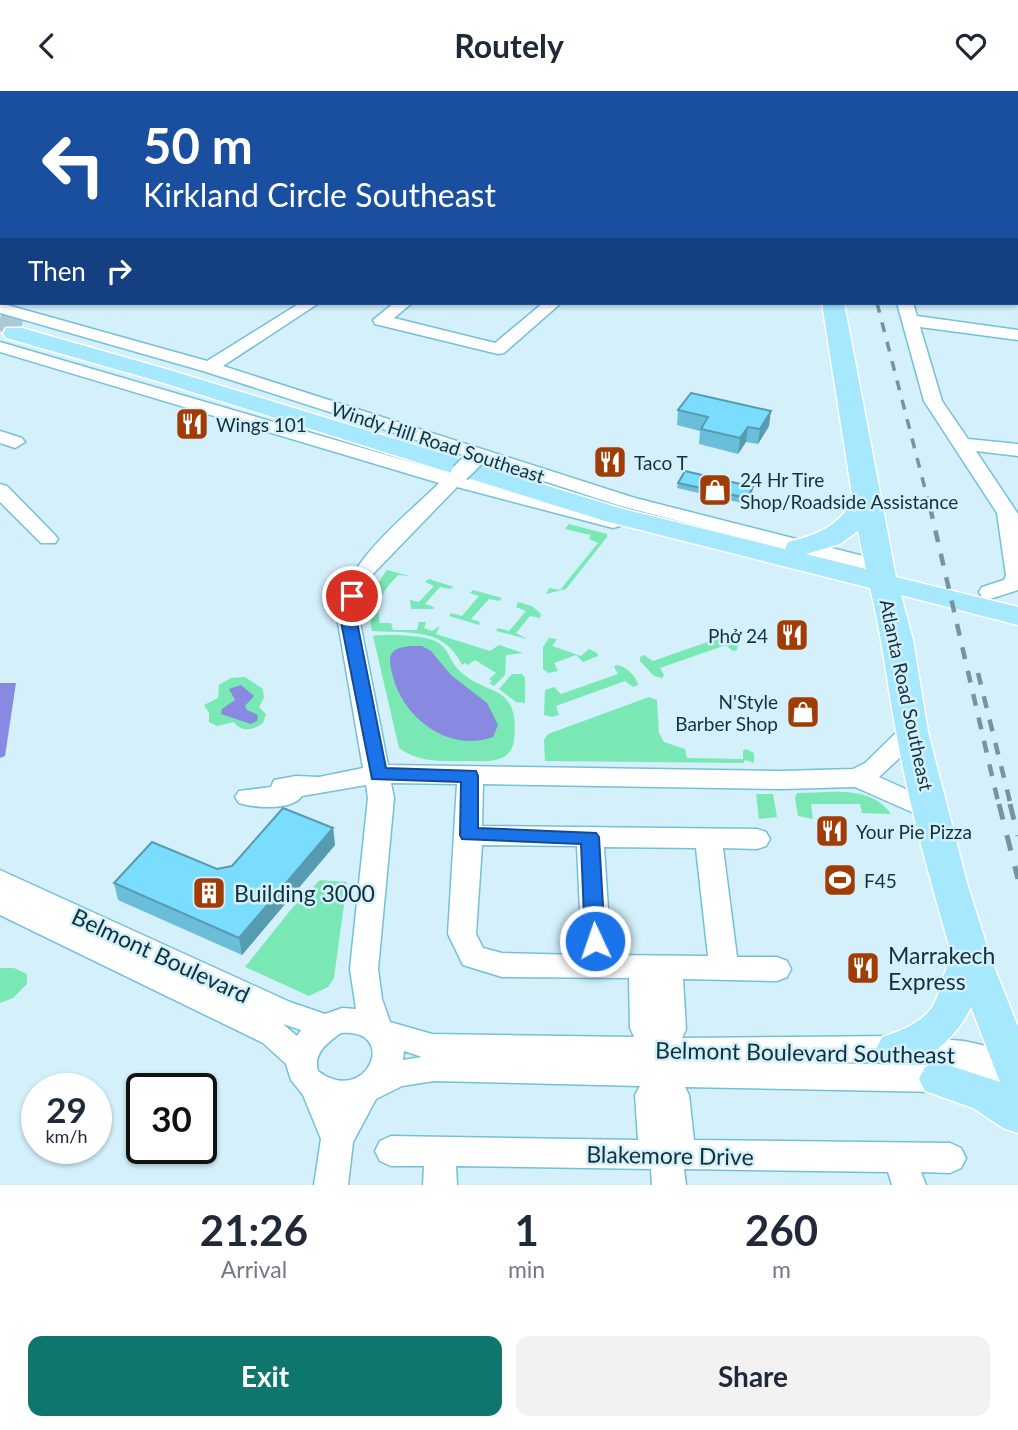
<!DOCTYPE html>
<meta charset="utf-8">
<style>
body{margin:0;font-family:Lato,sans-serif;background:#f2f2f3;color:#1f2937;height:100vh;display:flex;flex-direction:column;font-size:26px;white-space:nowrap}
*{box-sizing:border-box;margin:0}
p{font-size:23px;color:#747a83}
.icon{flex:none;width:38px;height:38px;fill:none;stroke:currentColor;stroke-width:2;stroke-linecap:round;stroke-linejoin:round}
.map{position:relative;height:1094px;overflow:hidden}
.sheet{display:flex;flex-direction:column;background:#fff;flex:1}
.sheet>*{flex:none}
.hud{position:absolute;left:0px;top:0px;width:1018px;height:214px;box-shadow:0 2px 5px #0004;background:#1a4fa0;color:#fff;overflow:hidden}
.speed{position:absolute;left:21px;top:982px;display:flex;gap:14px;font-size:35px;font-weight:700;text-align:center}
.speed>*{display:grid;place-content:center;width:91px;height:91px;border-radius:50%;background:#fff;box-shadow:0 2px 5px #0004;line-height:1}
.speed small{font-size:18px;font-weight:400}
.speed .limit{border:4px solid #111;border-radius:10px;background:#fff;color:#111}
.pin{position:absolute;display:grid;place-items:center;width:60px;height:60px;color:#fff;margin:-30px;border:4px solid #fff;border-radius:50%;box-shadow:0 2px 7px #0007}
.me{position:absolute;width:77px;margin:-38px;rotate:357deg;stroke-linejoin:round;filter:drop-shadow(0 0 5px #0008)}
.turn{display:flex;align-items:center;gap:24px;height:147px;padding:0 28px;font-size:32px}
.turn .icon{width:91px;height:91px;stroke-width:2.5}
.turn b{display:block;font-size:49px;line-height:60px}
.then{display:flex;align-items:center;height:66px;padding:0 28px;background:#0003;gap:14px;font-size:26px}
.eta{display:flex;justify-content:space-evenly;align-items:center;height:119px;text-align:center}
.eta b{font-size:42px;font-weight:700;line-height:49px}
.action{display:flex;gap:14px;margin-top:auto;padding:14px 28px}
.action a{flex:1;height:80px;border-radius:14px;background:#0f766e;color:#fff;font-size:28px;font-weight:700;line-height:80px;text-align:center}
.action a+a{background:#f2f2f3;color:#1f2937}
header{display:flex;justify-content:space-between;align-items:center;height:91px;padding:0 28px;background:#fff;font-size:32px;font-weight:700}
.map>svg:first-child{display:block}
.green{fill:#7ae8b5}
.water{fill:#8889e1}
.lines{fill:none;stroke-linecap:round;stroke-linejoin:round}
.major-tunnel{stroke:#accad5;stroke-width:24;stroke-dasharray:24 11;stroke-linecap:butt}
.minor-casing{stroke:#74c0da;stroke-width:3}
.major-casing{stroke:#fff;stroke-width:3}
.minor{fill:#fff;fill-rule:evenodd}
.major{fill:#a6e9fe;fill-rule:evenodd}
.rail-far2{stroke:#75949f;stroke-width:3.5;stroke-dasharray:10 10;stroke-linecap:butt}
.rail-far1{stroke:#75949f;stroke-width:4.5;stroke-dasharray:12 12;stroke-linecap:butt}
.rail{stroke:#75949f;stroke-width:5;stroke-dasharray:16 16;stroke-linecap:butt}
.minor-bridge-casing{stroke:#74c0da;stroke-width:21;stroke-linecap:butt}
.minor-bridge{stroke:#fff;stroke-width:18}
.wall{fill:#6abeda}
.shaded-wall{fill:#569bb2}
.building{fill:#7bddfe;stroke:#569bb2;stroke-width:2}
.route{fill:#1a73e8;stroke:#114b97;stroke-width:2}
.labels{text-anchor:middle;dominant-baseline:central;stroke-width:5;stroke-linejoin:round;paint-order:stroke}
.poi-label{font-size:19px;fill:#11323c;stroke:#d3f0fb;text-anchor:start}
.street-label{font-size:19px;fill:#11323c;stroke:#d3f0fb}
.near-poi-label{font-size:23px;fill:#11323c;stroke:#d3f0fb;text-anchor:start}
.near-street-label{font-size:23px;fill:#11323c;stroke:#d3f0fb}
</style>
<header><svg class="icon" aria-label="back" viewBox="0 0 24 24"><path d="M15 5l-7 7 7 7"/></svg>Routely<svg class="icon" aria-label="heart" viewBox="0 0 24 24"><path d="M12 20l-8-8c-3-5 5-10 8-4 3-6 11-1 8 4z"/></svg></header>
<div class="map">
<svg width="1018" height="1094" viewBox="0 0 1018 1094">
<rect width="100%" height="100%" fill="#d3f0fb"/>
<g class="green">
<path d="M569,433L607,443V446L566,498L546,503L549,497L560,499L598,452L589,448L591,444L565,438Z"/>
<path d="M387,479L410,485L398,484C383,500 375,510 380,532H391L393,539H417L419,531H426L424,537L432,540L440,535L436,543L490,560L499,554L523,562L506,564L505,584L494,595L489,592L492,590L489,588L496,582L475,569L468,574L465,572L462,574C444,535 408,543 372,540C367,515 372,499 387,479Z"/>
<path d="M429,488L454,496L449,498L440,496L425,513L434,516L433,518H411L410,509L419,511L434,495L425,491Z"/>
<path d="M473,499L502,507L499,510L489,508L471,528L480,531L479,534L449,525L451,522L462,525L479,505L470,502Z"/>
<path d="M518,511L532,515L541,523L540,527L530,525L516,542L527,548L496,540L498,537L509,540L526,520L516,516Z"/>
<path d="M709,541L727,543L738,553L737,559L733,560L726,554L660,577L664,584L662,587L654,585L640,570V566L644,564L653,570L713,549Z"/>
<path d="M373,545C387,543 425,544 437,551C448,557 449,567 456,576C484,608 520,588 514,649C511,674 484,670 466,670C442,670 419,672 399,657Z"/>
<path d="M549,547L557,548L552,555L581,565L589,558L597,562L598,565L583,571L576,564L554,572L558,580L548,582L543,578V556Z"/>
<path d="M616,574C625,574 637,586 638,594L633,596L625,590L556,615L559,624L552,626L544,624L545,599L554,596L561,603L618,583L614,576Z"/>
<path d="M512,583H522L525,587V612L516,611L499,598Z"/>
<path d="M245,586L263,598L264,607L259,616L266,623L263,632C253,640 240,641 234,631L217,635L209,631V622L204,614L218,607L219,594L231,587Z"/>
<path d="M649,606L657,609L659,642L664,651L685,658L687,667L743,668V660L746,658L754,662V672L745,669L743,672L545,670L544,649L548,643Z"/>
<path d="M797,702C827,702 871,693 891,723L862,722L860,713H811L813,728L798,725L795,707Z"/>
<path d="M756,703H773L777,726L759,728Z"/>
<path d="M320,789L347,791L334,887L328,896L309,905L245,876L293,816Z"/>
<path d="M0,877H14L27,883V893L13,907L0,912Z"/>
</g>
<g class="water">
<path d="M410,555H422L431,560L451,584L487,612L498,634L493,646C450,662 404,628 393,586C392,580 388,570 391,564C394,557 403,556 410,555Z"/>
<path d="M0,592H16L5,665L0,667Z"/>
<path d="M241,594L254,605L245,615L247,619L258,624L257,630L251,633L221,623L222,618L235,609L229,598Z"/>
</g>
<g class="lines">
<path class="major-tunnel" d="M0,228L22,234"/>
<defs>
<g id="minor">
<path d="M61,0H75L76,2H62Z"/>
<path d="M834,0H846L847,2H835Z"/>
<rect x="1017" y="20" width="1" height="8"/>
<rect x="0" y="62" width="2" height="8"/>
<rect x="1017" y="144" width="1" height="10"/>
<rect x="0" y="149" width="2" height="10"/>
<path d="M0,212L207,270L300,212H319L223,275L635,407L887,471L890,476L887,481L879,482L621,415L203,280L0,222Z"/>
<path d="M394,212H412L394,227L495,252L543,212H561L504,262L498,263L375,233L373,229Z"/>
<path d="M897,212H913L917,225L1018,239V249L920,236L942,310L968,348L1018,353V365L976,360L1018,423V499L990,508L982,506L979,501L982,496L1004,489L1006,484L997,422L924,310Z"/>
<path d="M0,251L448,382L460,376L467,378L470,382L466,387L620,427L623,431L620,435L613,437L457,396L372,484L364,503L359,526L388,674L782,680L853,678L865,672L903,635L912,633L921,635L924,641L921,647L879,686L941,714L945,721L941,728L932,730L855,696L782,698L483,693L482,735L757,738L766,741L770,748L766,755L757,758L723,757L737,866H777L787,870L791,878L787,886L777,890L683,888L686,938L682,947L896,945L964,950L1018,962V984L970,998L939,1001L685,996L689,1004L694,1049L950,1052L961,1057L966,1067L961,1077L950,1082L921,1081L926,1094H892L888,1081L684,1078L686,1094H652L651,1078L456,1075L457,1094H423L424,1075H391L380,1070L375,1060L380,1050L391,1045L638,1049L635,1004L640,995L434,990L402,995L376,1008L353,1051L348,1094H314L321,1048L303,1004L291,989L286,973L263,952L0,824V801L3,802L0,801V779L290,911L325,923L342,917L356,918L350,878L368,707L366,694L302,705C291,720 255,717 239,712L235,706L239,700L271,696L274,689L296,685L319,686L363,677L337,526C345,470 401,430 439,392L0,261ZM391,692L457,693L448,843L463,874L502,886L629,887L630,937L634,946L432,943L390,931L382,908L378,878L394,707ZM482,754L577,755L582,864L502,862L483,857L476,843ZM604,756L696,757L708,865L611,864ZM283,933L301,939L297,945ZM341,942C400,937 367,1017 318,980C313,962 327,952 341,942ZM404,960L422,966L403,969ZM896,971L943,974L807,972Z"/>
<path d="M0,340L22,347L25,351L15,357L0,352Z"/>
<path d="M0,393L7,395L55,444L58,448L55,452H41L0,411Z"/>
</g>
<g id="major">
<rect x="779" y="0" width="16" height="2"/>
<path d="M822,212H844L896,486L1018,516V534L901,504L913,549L928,641L967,792L991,868L1018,936V1042L1003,1037L973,1017L925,1000L919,988L925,976L939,971L1000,991L971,916C956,948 919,983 882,970L876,958L882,946C901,940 924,931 934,913C942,898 943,880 952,865C931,791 909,716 896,640C887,592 882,544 870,497L605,430L157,290L6,247L3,242L6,237H22L173,280L623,418L785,458L788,451C817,444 837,436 853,410ZM858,440L866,478L806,463L840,453Z"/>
</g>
</defs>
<use href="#minor" class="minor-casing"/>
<use href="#major" class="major-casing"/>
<use href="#minor" class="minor"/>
<use href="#major" class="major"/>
<path class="rail-far2" d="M877,212L930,417"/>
<g class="rail-far1">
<path d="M930,416L999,715"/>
<path d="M978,582L1011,715"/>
</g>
<g class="rail">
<path d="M999,713L1018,788"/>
<path d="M1010,713L1018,745"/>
</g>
<defs>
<path id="minor-bridge" d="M460,382L475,367"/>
</defs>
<use href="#minor-bridge" class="minor-bridge-casing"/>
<use href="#minor-bridge" class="minor-bridge"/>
</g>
<g class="wall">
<path d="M678,319L769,335L758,353L746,351L738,363L699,353L700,340L677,334Z"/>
<path d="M678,392L753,396L752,401L746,413L677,397Z"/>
<path d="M333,737L335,754L242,864L118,809L114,792L232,775Z"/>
</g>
<g class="shaded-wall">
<path d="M771,320L769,335L758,353L760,338Z"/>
<path d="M748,336L746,351L738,363L740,347Z"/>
<path d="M753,396L752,401L746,413L747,407Z"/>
<path d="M333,737L335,754L242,864L239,847Z"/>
</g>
<g class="building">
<path d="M691,302L771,320L760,338L748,336L740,347L701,338L708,326L678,319Z"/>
<path d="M685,380L753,396L747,407L678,392Z"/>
<path d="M283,717L333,737L239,847L114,792L152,751L217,778L232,775Z"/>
</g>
<path class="route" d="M352,500L360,505L356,526L386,677L476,680L478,685V737L596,742L599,746L605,850L602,856L595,858L588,856L585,850L581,753L462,748L460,744L461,691L372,688L340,526L344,505Z"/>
<defs>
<symbol id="restaurant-square" viewBox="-11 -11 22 22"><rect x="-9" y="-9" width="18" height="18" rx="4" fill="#a03c06" stroke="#d3f0fb"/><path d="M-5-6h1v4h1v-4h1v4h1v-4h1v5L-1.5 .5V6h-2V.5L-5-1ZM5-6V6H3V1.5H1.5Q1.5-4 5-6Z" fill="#fff"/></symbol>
<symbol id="shop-square" viewBox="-11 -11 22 22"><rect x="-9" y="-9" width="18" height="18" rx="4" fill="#a03c06" stroke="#d3f0fb"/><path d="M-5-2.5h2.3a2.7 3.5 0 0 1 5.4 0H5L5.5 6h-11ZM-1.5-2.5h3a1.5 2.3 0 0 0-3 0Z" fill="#fff"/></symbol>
<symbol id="stadium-square" viewBox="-11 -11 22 22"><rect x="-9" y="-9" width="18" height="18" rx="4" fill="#a03c06" stroke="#d3f0fb"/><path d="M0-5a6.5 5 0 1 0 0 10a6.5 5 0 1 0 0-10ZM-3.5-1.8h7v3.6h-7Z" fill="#fff"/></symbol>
<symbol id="building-square" viewBox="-11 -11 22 22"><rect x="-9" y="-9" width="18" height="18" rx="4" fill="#a03c06" stroke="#d3f0fb"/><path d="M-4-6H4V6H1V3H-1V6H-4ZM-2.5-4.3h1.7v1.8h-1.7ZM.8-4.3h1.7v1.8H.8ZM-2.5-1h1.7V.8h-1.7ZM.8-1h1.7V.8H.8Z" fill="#fff"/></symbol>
</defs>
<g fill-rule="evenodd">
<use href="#restaurant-square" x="173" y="314" width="38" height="38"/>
<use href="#restaurant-square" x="591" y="352" width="38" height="38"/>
<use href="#shop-square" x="696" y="380" width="38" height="38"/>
<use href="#restaurant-square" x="773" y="525" width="38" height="38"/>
<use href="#shop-square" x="784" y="602" width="38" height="38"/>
<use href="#restaurant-square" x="813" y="721" width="38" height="38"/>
<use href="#stadium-square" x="821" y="770" width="38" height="38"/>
<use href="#building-square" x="190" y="783" width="38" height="38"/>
<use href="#restaurant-square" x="844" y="858" width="38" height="38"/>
</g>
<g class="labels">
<g class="poi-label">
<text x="216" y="333">Wings 101</text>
<text x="634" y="371">Taco T</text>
<text x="740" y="388">24 Hr Tire<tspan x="740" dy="22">Shop/Roadside Assistance</tspan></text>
<text x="768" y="544" text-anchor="end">Phở 24</text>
<text x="778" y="610" text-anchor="end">N'Style<tspan x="778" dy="22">Barber Shop</tspan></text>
<text x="856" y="740">Your Pie Pizza</text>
<text x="864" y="789">F45</text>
</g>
<g class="street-label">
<text transform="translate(438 351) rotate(18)">Windy Hill Road Southeast</text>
<text transform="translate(907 604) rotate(78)">Atlanta Road Southeast</text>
</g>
<g class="near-poi-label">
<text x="234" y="802">Building 3000</text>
<text x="888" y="864">Marrakech<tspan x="888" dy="26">Express</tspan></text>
</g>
<g class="near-street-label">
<text transform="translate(161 864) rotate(25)">Belmont Boulevard</text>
<text transform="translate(805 961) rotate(1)">Belmont Boulevard Southeast</text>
<text transform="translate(670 1064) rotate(1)">Blakemore Drive</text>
</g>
</g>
</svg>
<div class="speed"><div>29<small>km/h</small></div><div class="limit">30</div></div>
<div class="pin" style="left:352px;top:505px;background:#d93025"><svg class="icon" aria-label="arrive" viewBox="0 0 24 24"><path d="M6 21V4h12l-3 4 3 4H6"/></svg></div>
<svg class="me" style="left:595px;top:850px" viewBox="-20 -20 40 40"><circle r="17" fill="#1a73e8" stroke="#fff" stroke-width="3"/><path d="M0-11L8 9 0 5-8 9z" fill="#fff"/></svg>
<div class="hud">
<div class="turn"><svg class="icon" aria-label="left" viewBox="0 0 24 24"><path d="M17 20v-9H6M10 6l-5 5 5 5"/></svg><div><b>50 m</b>Kirkland Circle Southeast</div></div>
<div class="then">Then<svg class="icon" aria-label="right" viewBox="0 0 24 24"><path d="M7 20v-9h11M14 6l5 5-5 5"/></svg></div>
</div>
</div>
<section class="sheet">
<div class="eta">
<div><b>21:26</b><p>Arrival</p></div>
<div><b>1</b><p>min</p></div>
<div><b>260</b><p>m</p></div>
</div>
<div class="action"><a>Exit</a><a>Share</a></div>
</section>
